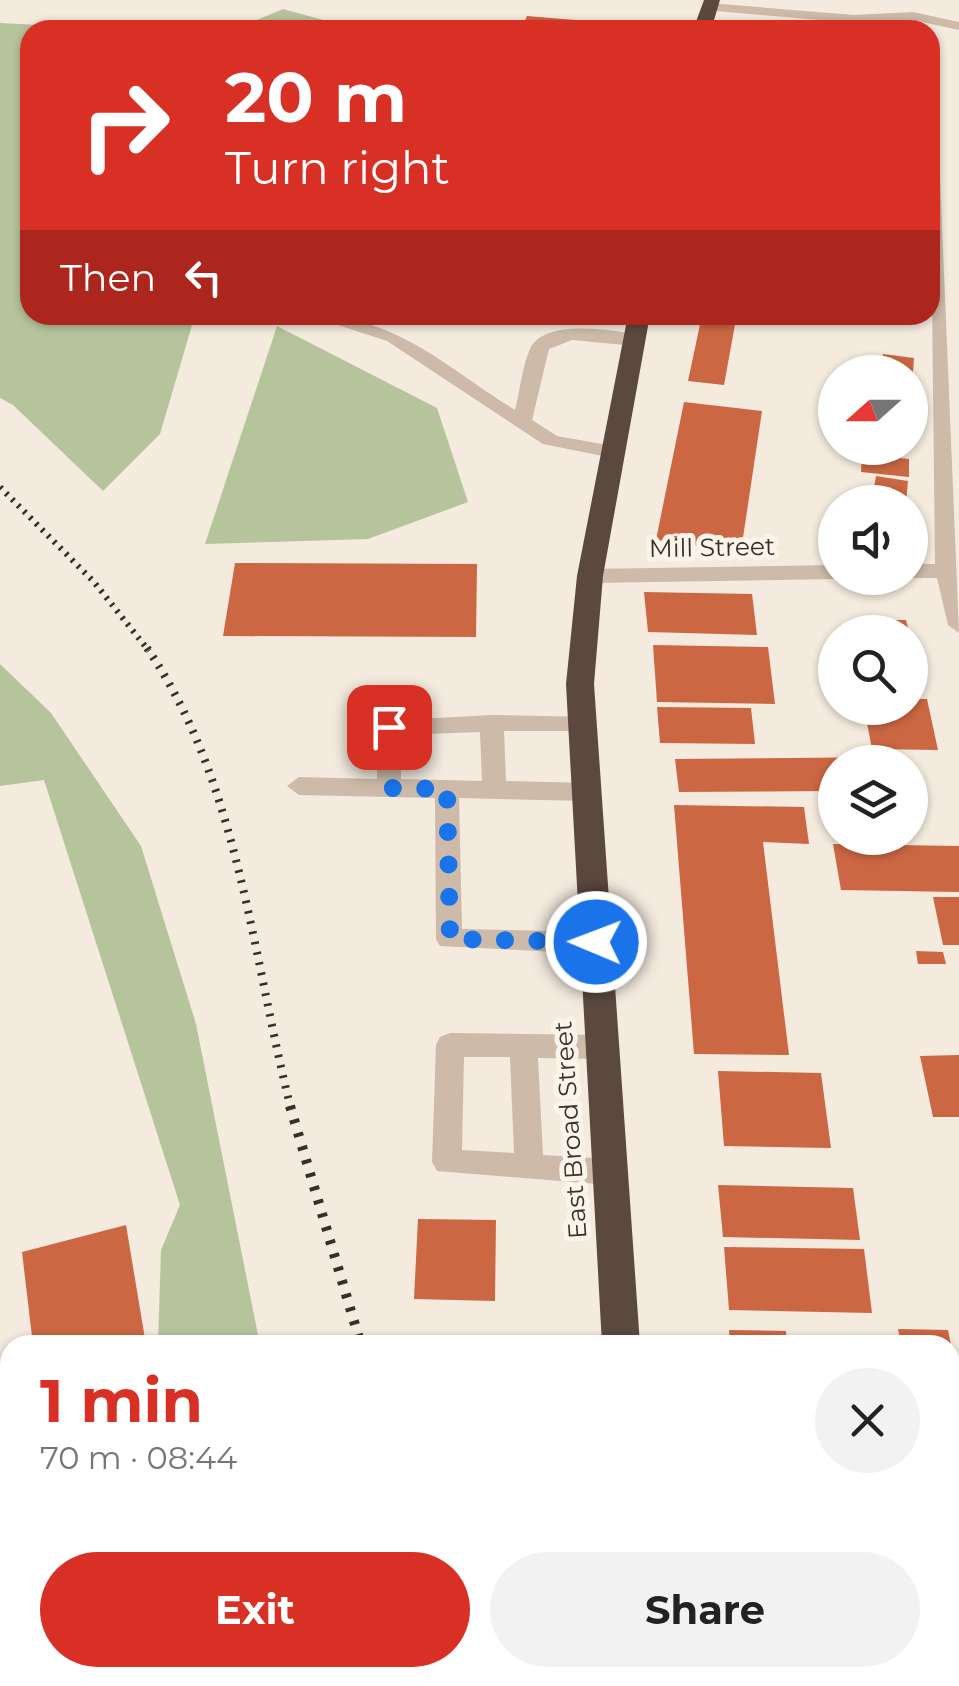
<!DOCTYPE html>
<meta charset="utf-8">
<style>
body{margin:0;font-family:Montserrat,sans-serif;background:#f2f2f2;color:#222;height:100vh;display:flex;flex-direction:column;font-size:38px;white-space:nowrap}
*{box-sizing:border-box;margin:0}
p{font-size:32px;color:#767676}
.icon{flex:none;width:55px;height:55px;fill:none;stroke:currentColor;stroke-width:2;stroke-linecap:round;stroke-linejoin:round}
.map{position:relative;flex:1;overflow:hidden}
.side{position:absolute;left:0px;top:1335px;width:960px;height:352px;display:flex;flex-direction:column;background:#fff;border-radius:30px 30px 0 0;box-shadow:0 2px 8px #0004}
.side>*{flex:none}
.banner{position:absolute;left:20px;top:20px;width:920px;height:305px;border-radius:30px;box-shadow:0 2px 8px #0004;background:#d93025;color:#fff;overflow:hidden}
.needle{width:65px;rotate:249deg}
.buttons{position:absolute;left:818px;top:355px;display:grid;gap:20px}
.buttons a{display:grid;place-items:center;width:110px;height:110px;border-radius:50%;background:#fff;box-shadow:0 2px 8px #0004;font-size:50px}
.pin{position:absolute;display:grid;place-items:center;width:85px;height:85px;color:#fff;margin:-42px;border-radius:20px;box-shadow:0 5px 15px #0006}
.me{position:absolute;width:110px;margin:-55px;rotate:271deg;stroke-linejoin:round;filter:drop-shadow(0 0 8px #0008)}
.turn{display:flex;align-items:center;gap:35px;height:210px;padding:0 40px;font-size:45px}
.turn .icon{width:130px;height:130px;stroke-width:2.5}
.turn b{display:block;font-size:70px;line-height:85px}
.then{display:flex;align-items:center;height:95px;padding:0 40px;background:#0003;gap:20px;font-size:38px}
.round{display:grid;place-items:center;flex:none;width:105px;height:105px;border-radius:52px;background:#f2f2f2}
.headline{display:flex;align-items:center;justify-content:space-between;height:170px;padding:0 40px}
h1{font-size:60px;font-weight:700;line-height:75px;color:#d93025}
.cta{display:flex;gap:20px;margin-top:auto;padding:20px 40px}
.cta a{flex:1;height:115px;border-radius:60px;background:#d93025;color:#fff;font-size:40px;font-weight:700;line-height:115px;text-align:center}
.cta a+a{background:#f2f2f2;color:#222}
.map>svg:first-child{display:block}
.green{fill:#b6c49c}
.building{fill:#cc6743}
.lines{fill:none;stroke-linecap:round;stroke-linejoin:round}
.lane{fill:#cdbaa8;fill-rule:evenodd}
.street{fill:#cdbaa8;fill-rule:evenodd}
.highway{fill:#5b4940;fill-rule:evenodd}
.rail-far2{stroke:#3a2e29;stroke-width:6;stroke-dasharray:2.5 6;stroke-linecap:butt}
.rail-far1{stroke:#3a2e29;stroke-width:8;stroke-dasharray:2.5 8;stroke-linecap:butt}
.rail{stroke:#3a2e29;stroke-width:10;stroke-dasharray:4 10;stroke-linecap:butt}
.route{stroke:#1a73e8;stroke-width:18;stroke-dasharray:0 32.4}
.labels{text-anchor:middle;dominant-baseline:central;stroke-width:10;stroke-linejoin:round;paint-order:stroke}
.street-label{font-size:25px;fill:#3a2e29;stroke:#fbf4eb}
</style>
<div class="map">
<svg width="959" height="1686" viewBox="0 0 959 1686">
<rect width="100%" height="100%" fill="#f4eade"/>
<g class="green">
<path d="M283,9L360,30H233Z"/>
<path d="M0,23L136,30H30V315H195L160,434L103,491L13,405L0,398Z"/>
<path d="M277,326L437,408L468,502L368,539L205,544Z"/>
<path d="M0,664L51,713L141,846L196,1024L260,1345H158L161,1250L180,1205L44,780L0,786Z"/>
</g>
<g class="building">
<path d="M527,16L612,23L610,30H521Z"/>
<path d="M702,315L736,319L724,385L688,381Z"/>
<path d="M752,315H808L806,324Z"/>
<path d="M857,315H904L903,325L857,319Z"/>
<path d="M883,354L914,358L913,372H881Z"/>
<path d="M684,402L762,411L741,551L656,540Z"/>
<path d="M862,454L909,459V477L861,472Z"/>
<path d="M876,476L908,481L906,502L872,500Z"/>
<path d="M235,563L477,564L476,637L223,636Z"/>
<path d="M644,592L752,594L757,635L648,632Z"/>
<path d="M865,620H906L909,632H868Z"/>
<path d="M910,644H912L923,694H910Z"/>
<path d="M653,645L768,647L775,704L657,702Z"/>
<path d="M910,699H927L938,750L872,749L864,708H910Z"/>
<path d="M657,707L751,708L755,744L660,743Z"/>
<path d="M895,757L896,762H835V791L679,792L675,759Z"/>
<path d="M674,805L804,807L809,844L763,842L789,1055L694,1054Z"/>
<path d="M833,844L959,846V892L841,890Z"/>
<path d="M933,897H959V945H943Z"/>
<path d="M916,951L943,952L946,964H918Z"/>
<path d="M959,1055V1117H933L920,1056Z"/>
<path d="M718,1071L821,1073L831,1148L724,1146Z"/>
<path d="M718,1185L853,1188L860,1240L723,1237Z"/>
<path d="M418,1219L496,1220L495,1301L414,1299Z"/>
<path d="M126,1225L146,1345H33L22,1252Z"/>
<path d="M724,1247L864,1249L872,1313L729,1310Z"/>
<path d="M898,1329L948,1330L951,1345H901Z"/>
<path d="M729,1330L786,1331L787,1345H730Z"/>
<path d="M950,1352L959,1392V1404H950Z"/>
<path d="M10,1676L185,1678L186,1686H0V1679Z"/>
</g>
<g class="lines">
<g class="lane">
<path d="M709,3L854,15L913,12L959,22V30L913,20L854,23L704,10L702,7Z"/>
<path d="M307,315C396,315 444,366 515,410C520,391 522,367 530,349C544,318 616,330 642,336V344L635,346L572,340L549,349L532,420L557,436L613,446L623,452L613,458L543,444L387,341Z"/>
<path d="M492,715L590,717L594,723L582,731H504L506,781L587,783L596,786L599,792L596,798L587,801L459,798L462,929L596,932L605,936L609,943L605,950L596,954L440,946L436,939L435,798L299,795L287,786L299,777L377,779V727L381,721ZM480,732L482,781L401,779V735Z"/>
<path d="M450,1033L603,1035L613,1039L617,1047L613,1055L603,1059L538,1058L543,1155L610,1159L620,1163L625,1172L620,1181L610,1185L437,1171L432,1162L436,1045L440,1037ZM464,1057H510L514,1153L462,1150Z"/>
</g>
<g class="street">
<path d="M930,123L938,128L959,633L948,625L937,578H908L910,564H935Z"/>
<path d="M835,565V578H841L835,579L590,583L579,576L590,569Z"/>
<rect x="950" y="1442" width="9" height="32"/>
</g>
<g class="highway">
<path d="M704,0H720L711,30H693Z"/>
<path d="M628,315H650L603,576L594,684L640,1345H602L566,684L577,576Z"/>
<path d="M622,1678H664L665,1686H621Z"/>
</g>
<path class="rail-far2" d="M0,487L94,582L149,651"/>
<path class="rail-far1" d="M147,648C239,782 252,956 291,1109"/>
<g class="rail">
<path d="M290,1106L361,1345"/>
<path d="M459,1678L461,1686"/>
</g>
</g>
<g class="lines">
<path class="route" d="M389,727V788L447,789L450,939L596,942"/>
</g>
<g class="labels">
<g class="street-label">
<text transform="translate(712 547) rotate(-1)">Mill Street</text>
<text transform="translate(570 1130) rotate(-94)">East Broad Street</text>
</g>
</g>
</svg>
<div class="buttons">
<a><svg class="needle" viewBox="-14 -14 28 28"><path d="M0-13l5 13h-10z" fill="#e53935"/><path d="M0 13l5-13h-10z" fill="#767676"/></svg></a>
<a><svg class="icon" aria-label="sound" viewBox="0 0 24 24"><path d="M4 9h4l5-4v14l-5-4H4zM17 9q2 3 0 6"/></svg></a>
<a><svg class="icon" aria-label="search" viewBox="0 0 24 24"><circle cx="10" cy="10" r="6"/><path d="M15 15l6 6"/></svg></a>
<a><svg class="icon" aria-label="layers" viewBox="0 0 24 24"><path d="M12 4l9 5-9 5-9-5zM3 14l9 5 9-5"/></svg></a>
</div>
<div class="pin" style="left:389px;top:727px;background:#d93025"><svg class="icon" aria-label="arrive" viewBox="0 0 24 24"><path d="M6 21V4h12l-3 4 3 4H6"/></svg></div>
<svg class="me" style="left:596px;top:942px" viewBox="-20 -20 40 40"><circle r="17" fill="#1a73e8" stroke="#fff" stroke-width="3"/><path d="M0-11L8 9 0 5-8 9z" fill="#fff"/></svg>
<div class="banner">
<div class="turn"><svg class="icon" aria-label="right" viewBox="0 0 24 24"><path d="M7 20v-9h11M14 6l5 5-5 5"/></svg><div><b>20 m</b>Turn right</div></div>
<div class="then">Then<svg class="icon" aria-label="left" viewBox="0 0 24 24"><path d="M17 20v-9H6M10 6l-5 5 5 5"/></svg></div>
</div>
<section class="side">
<div class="headline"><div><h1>1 min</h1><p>70 m · 08:44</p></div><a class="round"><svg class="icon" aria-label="close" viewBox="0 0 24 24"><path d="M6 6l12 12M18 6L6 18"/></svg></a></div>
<div class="cta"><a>Exit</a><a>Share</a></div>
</section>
</div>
